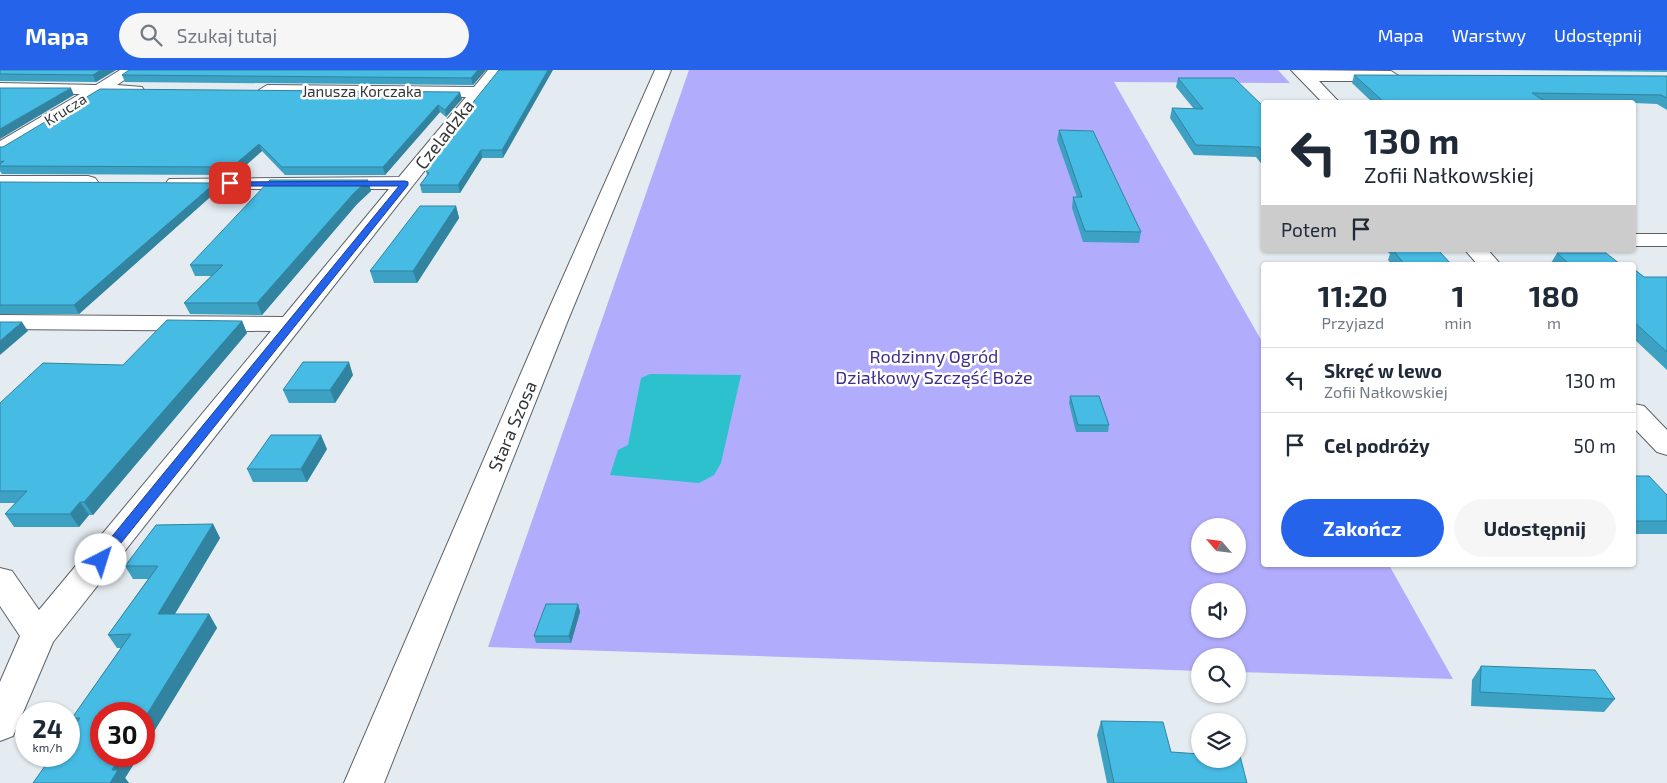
<!DOCTYPE html>
<html lang="pl">
<meta charset="utf-8">
<style>
body{margin:0;font-family:"Exo 2",sans-serif;background:#f6f6f7;color:#1f2937;height:100vh;display:flex;flex-direction:column;font-size:19px;white-space:nowrap}
*{box-sizing:border-box;margin:0}
p{font-size:16px;color:#747a83}
.icon{flex:none;width:28px;height:28px;fill:none;stroke:currentColor;stroke-width:2;stroke-linecap:round;stroke-linejoin:round}
.map{position:relative;flex:1;overflow:hidden}
.side{position:absolute;left:1261px;top:192px;width:375px;height:305px;display:flex;flex-direction:column;background:#fff;border-radius:5px;box-shadow:0 1px 4px #0004}
.side>*{flex:none}
.guide{position:absolute;left:1261px;top:30px;width:375px;height:152px;border-radius:5px;box-shadow:0 1px 4px #0004;background:#fff;color:#1f2937;overflow:hidden}
.needle{width:32px;rotate:298deg}
.controls{position:absolute;left:1191px;top:448px;display:grid;gap:10px}
.controls a{display:grid;place-items:center;width:55px;height:55px;border-radius:50%;background:#fff;box-shadow:0 1px 4px #0004;font-size:25px}
.speed{position:absolute;left:15px;top:632px;display:flex;gap:10px;font-size:25px;font-weight:700;text-align:center}
.speed>*{display:grid;place-content:center;width:65px;height:65px;border-radius:50%;background:#fff;box-shadow:0 1px 4px #0004;line-height:1}
.speed small{font-size:12px;font-weight:400}
.speed .limit{border:8px solid #d22;background:#fff;color:#111}
.pin{position:absolute;display:grid;place-items:center;width:42px;height:42px;color:#fff;margin:-21px;border-radius:10px;box-shadow:0 2px 8px #0006}
.me{position:absolute;width:55px;margin:-28px;rotate:40deg;stroke-linejoin:round;filter:drop-shadow(0 0 4px #0008)}
.turn{display:flex;align-items:center;gap:18px;height:105px;padding:0 20px;font-size:22px}
.turn .icon{width:65px;height:65px;stroke-width:2.5}
.turn b{display:block;font-size:35px;line-height:42px}
.then{display:flex;align-items:center;height:48px;padding:0 20px;background:#0003;gap:10px;font-size:19px}
.eta{display:flex;justify-content:space-evenly;align-items:center;height:85px;text-align:center}
.eta b{font-size:30px;font-weight:700;line-height:35px}
.button{display:flex;gap:10px;margin-top:auto;padding:10px 20px}
.button a{flex:1;height:58px;border-radius:30px;background:#2563eb;color:#fff;font-size:20px;font-weight:700;line-height:58px;text-align:center}
.button a+a{background:#f6f6f7;color:#1f2937}
ul{padding:0;list-style:none}
li{display:flex;align-items:center;gap:15px;height:65px;padding:0 20px;border-top:1px solid #e0e1e3}
li div{flex:1}
li b{display:block;font-size:19px}
li em{font-style:normal}
header{display:flex;align-items:center;gap:30px;box-sizing:border-box;height:70px;padding:0 25px;background:#2563eb;color:#fff}
header strong{font-size:24px}
nav{display:flex;gap:28px;margin-inline-start:auto;font-size:18px}
.search{width:350px;height:45px;background:#f6f6f7;display:flex;align-items:center;gap:12px;box-sizing:border-box;padding:0 18px;border-radius:28px;color:#747a83;font-size:19px}
.map>svg:first-child{display:block}
.green{fill:#b1adfc;fill-rule:evenodd}
.water{fill:#2dc0cd}
.lines{fill:none;stroke-linecap:round;stroke-linejoin:round}
.street-casing{stroke:#5c6267;stroke-width:2}
.street{fill:#fff;fill-rule:evenodd}
.wall{fill:#3ca1c3}
.shaded-wall{fill:#31839f}
.building{fill:#46bbe3;stroke:#31839f}
.route{fill:#2563eb;stroke:#184099}
.labels{text-anchor:middle;dominant-baseline:central;stroke-width:5;stroke-linejoin:round;paint-order:stroke}
.far-street-label{font-size:15px;fill:#333537;stroke:#fff}
.street-label{font-size:18px;fill:#333537;stroke:#fff}
.park-label{font-size:18px;fill:#3f2d8a;stroke:#fff}
</style>
<header>
<strong>Mapa</strong>
<div class="search"><svg class="icon" aria-label="search" viewBox="0 0 24 24"><circle cx="10" cy="10" r="6"/><path d="M15 15l6 6"/></svg>Szukaj tutaj</div>
<nav><a>Mapa</a><a>Warstwy</a><a>Udostępnij</a></nav>
</header>
<div class="map">
<svg width="1667" height="713" viewBox="0 0 1667 713">
<rect width="100%" height="100%" fill="#e5ecf1"/>
<path class="green" d="M689,0H1278L1290,13L1114,12L1264,275V495H1389L1453,609L1238,602V586H1200V601L488,577ZM1200,456H1238V494H1200ZM1200,521H1238V559H1200Z"/>
<path class="water" d="M650,304L741,305L721,393L714,405L699,413L610,405L618,380L628,375L641,308Z"/>
<g class="lines">
<defs>
<g id="street">
<path d="M120,0H139L117,15L142,17L144,20L142,23L102,24L6,83L0,84V71L80,24L0,23V13L96,15Z"/>
<path d="M488,0H504L53,572L13,666L0,671V612L20,566L0,536V498L12,501L39,540L271,261L0,259V245L283,247L389,119H176L169,117L166,113L169,109L399,107L466,27L267,25L259,20L267,15L474,17Z"/>
<path d="M655,0H671L568,250L384,713H344L544,250Z"/>
<path d="M1291,0L1391,1L1399,6L1391,11H1319L1339,32H1322Z"/>
<path d="M0,106H88L95,108L98,112L95,116L88,118H0Z"/>
<rect x="1634" y="164" width="33" height="12"/>
<path d="M1465,180H1488L1501,195H1478Z"/>
<path d="M1634,334L1644,336L1667,360V385L1657,382L1634,358Z"/>
</g>
</defs>
<use href="#street" class="street-casing"/>
<use href="#street" class="street"/>
</g>
<g class="wall">
<path d="M0,0H116L96,12L0,11Z"/>
<path d="M129,0H486L473,15L125,12L122,5Z"/>
<path d="M499,0L503,88H482L460,123H422L420,115L427,105L426,101Z"/>
<path d="M1494,0H1667V2Z"/>
<path d="M1354,5L1667,6V40L1657,34L1634,33V32H1372L1352,13Z"/>
<path d="M1178,8L1264,37V97L1256,87L1194,85L1170,48L1172,38L1194,39L1176,17Z"/>
<path d="M462,29L446,47L440,42L385,105H285L262,81L235,105L2,104L0,101V77Z"/>
<path d="M1059,60L1141,162L1139,173L1083,172L1072,138L1073,127H1077L1057,70Z"/>
<path d="M368,110L371,121L357,134L262,245L190,244L184,233L211,206H195L190,195Z"/>
<path d="M0,112L218,120L79,244H0Z"/>
<path d="M456,136L459,148L417,213H374L370,201Z"/>
<path d="M1386,180H1438L1452,195H1392L1388,190L1390,184Z"/>
<path d="M1557,183L1620,194L1629,195H1553L1551,193Z"/>
<path d="M1634,199L1644,207H1667V300L1634,269Z"/>
<path d="M242,251L247,263L93,445H89L79,457H14L5,444L15,433H0V333L123,295Z"/>
<path d="M353,305L335,333H289L283,320Z"/>
<path d="M1070,326L1109,355L1108,362H1076L1069,333Z"/>
<path d="M327,379L307,412H253L247,399Z"/>
<path d="M1634,406L1667,425V464H1634Z"/>
<path d="M213,454L220,468L175,544H209L217,558L125,708L129,713H33L76,653L72,648L121,578H117L108,565L148,509H133L125,496Z"/>
<path d="M578,534L580,542L571,573H536L534,566Z"/>
<path d="M1481,596L1615,629L1604,642L1471,636L1472,610Z"/>
<path d="M1101,651L1171,682L1247,713H1107L1097,665Z"/>
</g>
<g class="shaded-wall">
<path d="M101,0H116L96,12L93,5Z"/>
<path d="M478,0H486L473,15L471,8Z"/>
<path d="M548,0H553L503,88L502,80Z"/>
<path d="M71,18L74,25L0,69V59Z"/>
<path d="M460,22L462,29L446,47L445,40Z"/>
<path d="M438,35L440,42L385,105L383,97Z"/>
<path d="M259,74L262,81L235,105L232,97Z"/>
<path d="M481,80L482,88L460,123L458,115Z"/>
<path d="M368,110L371,121L357,134L262,245L257,233L353,124Z"/>
<path d="M215,113L218,120L79,244L74,235Z"/>
<path d="M456,136L459,148L417,213L413,201Z"/>
<path d="M242,251L247,263L93,445L84,432Z"/>
<path d="M22,252L28,261L0,285V271Z"/>
<path d="M349,292L353,305L335,333L330,320Z"/>
<path d="M321,365L327,379L307,412L301,399Z"/>
<path d="M80,432L89,445L79,457L70,444Z"/>
<path d="M213,454L220,468L167,557L158,544Z"/>
<path d="M578,534L580,542L571,573L569,566Z"/>
<path d="M209,544L217,558L144,678V649Z"/>
<path d="M120,686H139L125,708L129,713H110L112,700Z"/>
</g>
<g class="building">
<path d="M0,0H101L93,5L0,4Z"/>
<path d="M129,0H478L471,8L122,5Z"/>
<path d="M499,0H548L502,80H481L458,115H420L429,103L426,101L458,51Z"/>
<path d="M1354,5L1667,6V28L1661,25L1532,23L1546,32H1384Z"/>
<path d="M1178,8H1234L1264,37V84L1259,77L1196,75L1172,38L1203,39Z"/>
<path d="M0,18H71L0,59Z"/>
<path d="M100,19L460,22L445,40L438,35L383,97H282L259,74L232,97L0,96V94L4,91L0,92V77H3Z"/>
<path d="M1059,60L1093,61L1141,162L1085,161L1073,127H1082Z"/>
<path d="M270,110H368L353,124L257,233H184L223,195H190Z"/>
<path d="M0,112L215,113L74,235H0Z"/>
<path d="M420,136H456L413,201H370Z"/>
<path d="M1393,180H1438L1452,195H1405Z"/>
<path d="M1557,183H1606L1620,194H1628L1629,195H1570Z"/>
<path d="M1634,199L1644,207H1667V282L1634,252Z"/>
<path d="M167,250L242,251L84,432H80L70,444H5L27,421H0V333L43,293L123,295Z"/>
<path d="M0,252H22L0,271Z"/>
<path d="M303,292H349L330,320H283Z"/>
<path d="M1070,326H1099L1109,355H1078Z"/>
<path d="M271,365H321L301,399H247Z"/>
<path d="M1634,406H1649L1667,425V451H1634Z"/>
<path d="M213,454L158,544H209L144,649V644H101V686H120L112,700H118L110,713H33L52,686H69V663L80,648H72L131,564L108,565L158,496H125L156,455Z"/>
<path d="M546,534H578L569,566H534Z"/>
<path d="M1481,596L1595,600L1615,629L1480,622Z"/>
<path d="M1101,651L1163,652L1171,682L1200,684V689H1238V686H1240L1247,713H1114Z"/>
</g>
<path class="route" d="M405,111L408,112V115L105,493H96L94,490L96,486L399,116H230L228,115V112Z"/>
<g class="labels">
<g class="far-street-label">
<text x="362" y="21">Janusza Korczaka</text>
<text transform="translate(65 39) rotate(-32)">Krucza</text>
</g>
<g class="street-label">
<text transform="translate(444 64) rotate(-52)">Czeladzka</text>
<text transform="translate(512 356) rotate(-67)">Stara Szosa</text>
</g>
<g class="park-label">
<text x="934" y="286">Rodzinny Ogród<tspan x="934" dy="21">Działkowy Szczęść Boże</tspan></text>
</g>
</g>
</svg>
<div class="controls">
<a><svg class="needle" viewBox="-14 -14 28 28"><path d="M0-13l5 13h-10z" fill="#e53935"/><path d="M0 13l5-13h-10z" fill="#747a83"/></svg></a>
<a><svg class="icon" aria-label="sound" viewBox="0 0 24 24"><path d="M4 9h4l5-4v14l-5-4H4zM17 9q2 3 0 6"/></svg></a>
<a><svg class="icon" aria-label="search" viewBox="0 0 24 24"><circle cx="10" cy="10" r="6"/><path d="M15 15l6 6"/></svg></a>
<a><svg class="icon" aria-label="layers" viewBox="0 0 24 24"><path d="M12 4l9 5-9 5-9-5zM3 14l9 5 9-5"/></svg></a>
</div>
<div class="speed"><div>24<small>km/h</small></div><div class="limit">30</div></div>
<div class="pin" style="left:230px;top:113px;background:#d93025"><svg class="icon" aria-label="arrive" viewBox="0 0 24 24"><path d="M6 21V4h12l-3 4 3 4H6"/></svg></div>
<svg class="me" style="left:101px;top:490px" viewBox="-20 -20 40 40"><circle r="19" fill="#fff"/><path d="M0-13L10 11 0 6-10 11z" fill="#2563eb"/></svg>
<div class="guide">
<div class="turn"><svg class="icon" aria-label="left" viewBox="0 0 24 24"><path d="M17 20v-9H6M10 6l-5 5 5 5"/></svg><div><b>130 m</b>Zofii Nałkowskiej</div></div>
<div class="then">Potem<svg class="icon" aria-label="arrive" viewBox="0 0 24 24"><path d="M6 21V4h12l-3 4 3 4H6"/></svg></div>
</div>
<section class="side">
<div class="eta">
<div><b>11:20</b><p>Przyjazd</p></div>
<div><b>1</b><p>min</p></div>
<div><b>180</b><p>m</p></div>
</div>
<ul>
<li><svg class="icon" aria-label="left" viewBox="0 0 24 24"><path d="M17 20v-9H6M10 6l-5 5 5 5"/></svg><div><b>Skręć w lewo</b><p>Zofii Nałkowskiej</p></div><em>130 m</em></li>
<li><svg class="icon" aria-label="arrive" viewBox="0 0 24 24"><path d="M6 21V4h12l-3 4 3 4H6"/></svg><div><b>Cel podróży</b></div><em>50 m</em></li>
</ul>
<div class="button"><a>Zakończ</a><a>Udostępnij</a></div>
</section>
</div>
